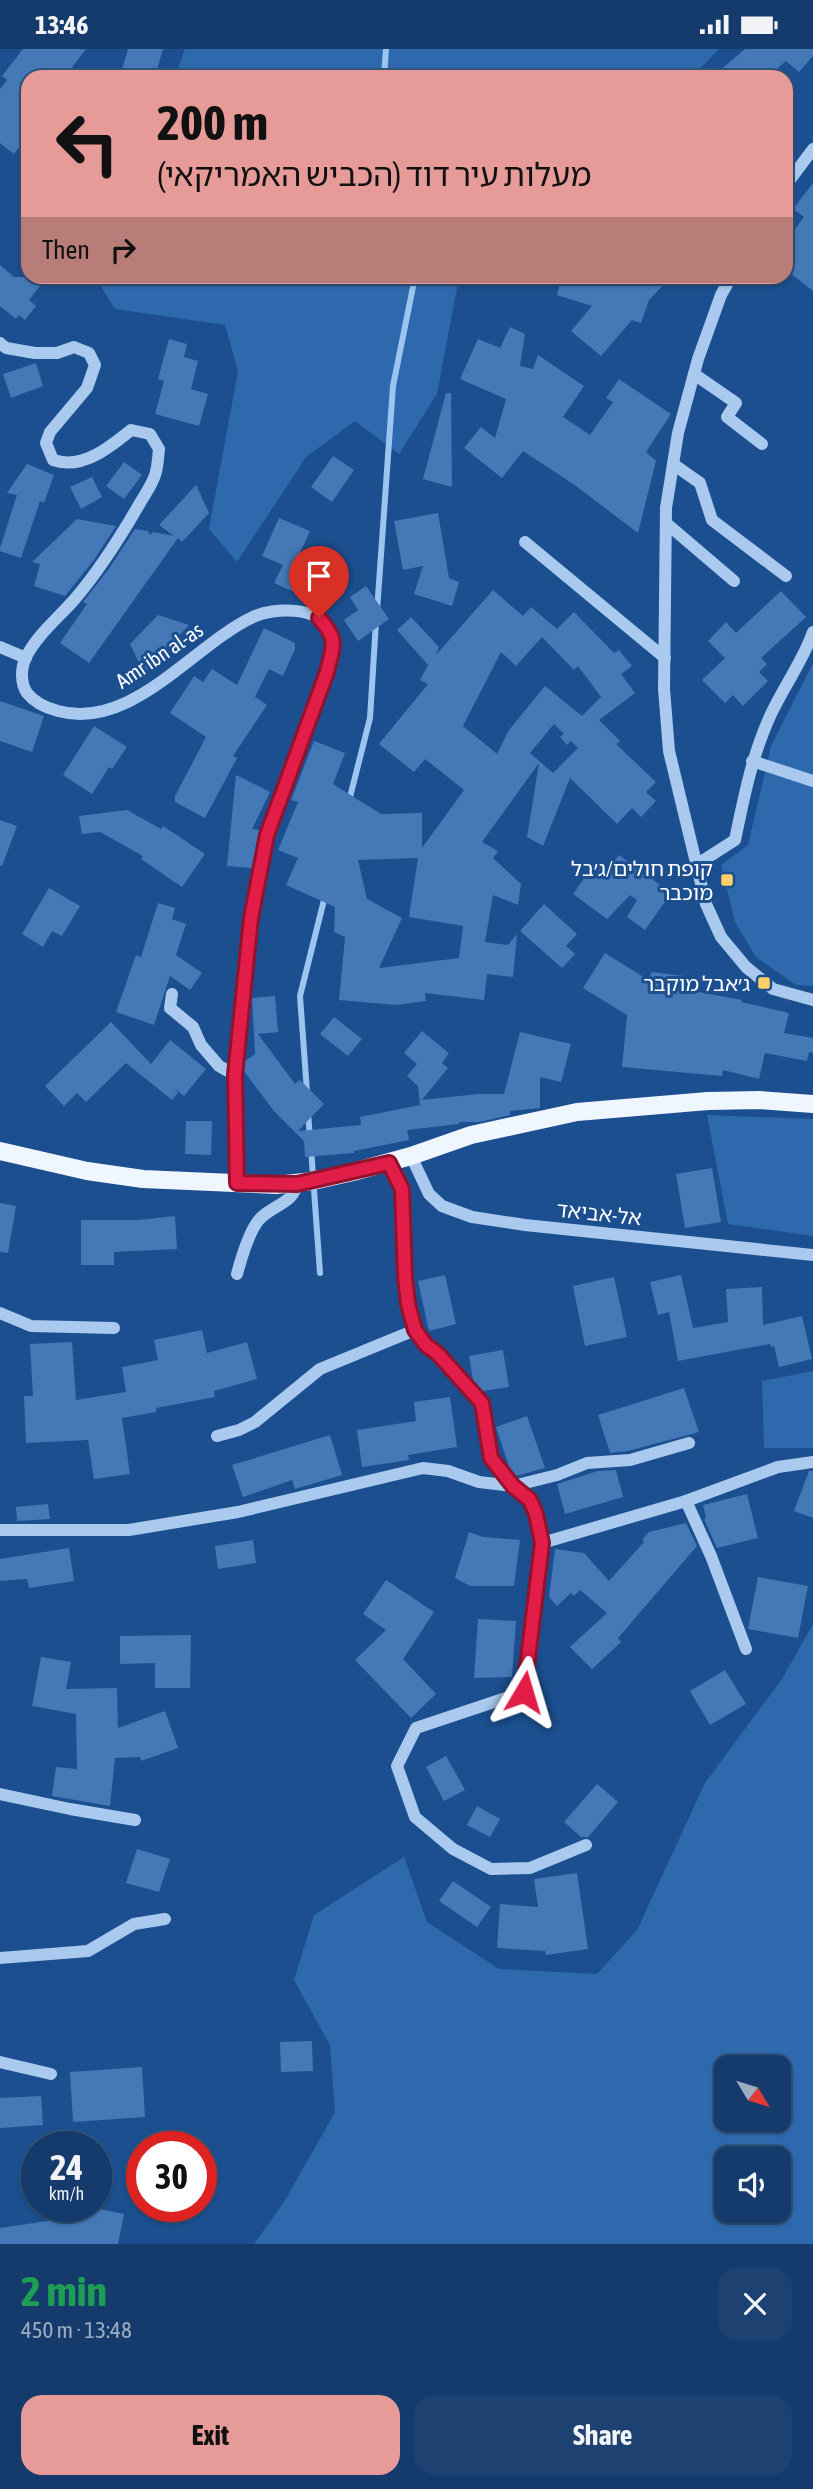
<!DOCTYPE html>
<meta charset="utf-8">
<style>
body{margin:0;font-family:"Asap Condensed","Noto Sans Hebrew",sans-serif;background:#1d4271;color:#f1f3f6;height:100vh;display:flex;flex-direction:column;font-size:26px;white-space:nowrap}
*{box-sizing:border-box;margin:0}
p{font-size:23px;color:#9dadc1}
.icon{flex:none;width:38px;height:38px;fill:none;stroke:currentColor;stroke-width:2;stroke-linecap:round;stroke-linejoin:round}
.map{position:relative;height:2195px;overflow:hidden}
.sheet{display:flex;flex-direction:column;background:#143b6b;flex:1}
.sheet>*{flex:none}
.banner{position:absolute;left:21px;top:21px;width:772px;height:214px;border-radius:21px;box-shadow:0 2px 5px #0004,0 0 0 2px #33557e;background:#e69b98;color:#111;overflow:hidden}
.needle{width:46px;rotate:128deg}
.controls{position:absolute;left:714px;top:2006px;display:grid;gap:14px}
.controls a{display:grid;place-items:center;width:77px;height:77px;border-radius:14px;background:#143b6b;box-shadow:0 2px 5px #0004,0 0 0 2px #33557e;font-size:35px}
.speed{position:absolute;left:21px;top:2082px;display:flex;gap:14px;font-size:35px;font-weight:700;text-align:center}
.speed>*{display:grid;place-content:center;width:91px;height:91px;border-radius:50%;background:#143b6b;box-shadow:0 2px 5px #0004,0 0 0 2px #33557e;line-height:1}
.speed small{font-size:18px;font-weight:400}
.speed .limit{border:10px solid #d22;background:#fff;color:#111}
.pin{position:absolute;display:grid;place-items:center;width:60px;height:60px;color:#fff;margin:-72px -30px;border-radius:50% 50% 50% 0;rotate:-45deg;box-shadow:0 0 7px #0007}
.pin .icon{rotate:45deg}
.me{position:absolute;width:77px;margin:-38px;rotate:7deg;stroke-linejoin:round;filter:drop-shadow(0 0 5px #0008)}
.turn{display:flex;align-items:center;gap:24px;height:147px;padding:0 21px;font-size:32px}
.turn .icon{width:91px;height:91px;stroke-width:2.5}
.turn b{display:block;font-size:49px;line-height:60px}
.then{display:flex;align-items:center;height:66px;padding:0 21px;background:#0003;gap:14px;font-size:26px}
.round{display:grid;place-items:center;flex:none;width:74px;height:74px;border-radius:21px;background:#1d4271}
.summary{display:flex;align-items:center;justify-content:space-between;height:119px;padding:0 21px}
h1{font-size:42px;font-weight:700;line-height:52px;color:#1e9e55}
.action{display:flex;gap:14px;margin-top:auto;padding:14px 21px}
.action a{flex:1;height:80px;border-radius:21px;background:#e69b98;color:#111;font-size:28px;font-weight:700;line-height:80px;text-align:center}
.action a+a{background:#1d4271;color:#f1f3f6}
.status{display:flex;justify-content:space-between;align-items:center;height:49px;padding:0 35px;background:#143b6b;direction:ltr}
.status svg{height:19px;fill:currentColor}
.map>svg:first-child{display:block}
.green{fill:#2e69ad;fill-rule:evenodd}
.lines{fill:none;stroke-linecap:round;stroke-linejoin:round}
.stream{stroke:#9cc4f0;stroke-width:6}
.building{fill:#4478b7;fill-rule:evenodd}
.minor{stroke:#a9c9ee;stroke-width:12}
.major{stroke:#f0f6ff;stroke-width:18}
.route-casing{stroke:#92132f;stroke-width:18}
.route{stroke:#e11d48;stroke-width:12}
.poi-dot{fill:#ffd166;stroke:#1b4f8f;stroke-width:2.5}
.labels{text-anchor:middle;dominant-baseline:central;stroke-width:6;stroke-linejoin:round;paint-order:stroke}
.street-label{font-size:21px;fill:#fff;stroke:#1b4f8f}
.poi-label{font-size:21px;fill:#fff;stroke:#1b4f8f;text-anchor:end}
</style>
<div class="status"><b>13:46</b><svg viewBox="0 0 49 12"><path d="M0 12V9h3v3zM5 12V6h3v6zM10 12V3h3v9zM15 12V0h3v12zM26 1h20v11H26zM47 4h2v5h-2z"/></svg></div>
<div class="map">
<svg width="813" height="2195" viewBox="0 0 813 2195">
<rect width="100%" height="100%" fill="#1b4f8f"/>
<g class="green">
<path d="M185,0H719L692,28H175Z"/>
<path d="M95,228H459L437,345L399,405L355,372L306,408L237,513L209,480L238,322L225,276L115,260Z"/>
<path d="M813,614V937L796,936L756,908L735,873L721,816L748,796L771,697Z"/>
<path d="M707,1066L813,1070V1187L728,1175Z"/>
<path d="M813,1322V1399H764L762,1332Z"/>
<path d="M813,1575V2195H254L284,2153L335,2063L330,1996L294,1931L314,1866L404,1808L427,1873L499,1920L597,1925L637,1881L705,1734L782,1630ZM726,2018H779V2070H726ZM726,2109H779V2161H726Z"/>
</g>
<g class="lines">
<g class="stream">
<path d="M384,28L386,0"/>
<path d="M377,562L393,337L415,228"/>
<path d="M349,752L370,669L376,573"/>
<path d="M307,1043L300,947L325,847"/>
<path d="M308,1064L310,1089"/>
<path d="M311,1099L320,1224"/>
</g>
</g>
<g class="building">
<path d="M23,0H86L65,28H28V86L14,105L0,94V40L7,31L2,27Z"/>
<path d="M128,0H163L155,28H120Z"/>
<path d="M745,0H813V7L799,23L786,12L767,28H712Z"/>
<path d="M813,134V242L786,221V192L804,168L793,160Z"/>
<path d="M0,216L14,228H47L29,251L36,257L25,271L19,266L16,270L0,257Z"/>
<path d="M562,228H601L620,233L622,228H671L649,251L641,274L632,271L601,307L571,282L592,257L557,246Z"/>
<path d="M510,278L525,285L520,317L533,320L538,306L584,337L563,368L590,386L613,353L606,349L619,330L671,365L646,403L656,412L638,484L576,437L523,402L502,429L464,399L481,378L495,389L506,350L460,330L478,290L500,299Z"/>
<path d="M169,290L187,295L184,308L198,312L191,340L208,345L199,377L155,365L164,332L158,330Z"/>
<path d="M36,314L43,337L11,349L3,325Z"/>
<path d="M446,344H451L452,438L423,430Z"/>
<path d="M333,407L354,421L332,453L311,438Z"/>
<path d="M124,413L142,426L124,450L106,437Z"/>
<path d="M27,415L54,426L44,454L40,452L21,509L0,502V499L17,446L7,444Z"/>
<path d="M92,428L102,448L81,460L70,438Z"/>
<path d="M196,436L209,464L182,493L178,489L89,614L60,594L87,555L83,553L108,521L135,480L148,482L150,486L153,483L174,487L159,476Z"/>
<path d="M438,464L449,529L459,533L452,557L414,545L423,517L403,521L394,472Z"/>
<path d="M279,469L310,482L300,504L332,518L317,553L274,534L283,516L262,507Z"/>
<path d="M77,470L116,477L94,511L65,547L34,537L40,515L32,513Z"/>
<path d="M366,537L389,570L358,592L344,571L358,561L350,548Z"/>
<path d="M493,541L523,567L531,558L557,580L574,563L614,604L619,601L632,617L621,625L635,644L599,671L620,692L616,695L656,733L646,743L656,752L641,768L632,759L617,775L570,729L543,797L527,788L539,714L482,793L498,802L493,809L521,835L518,856L493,846L485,893L508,896L517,885L513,928L487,925L484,951L425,944L426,952L396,956L339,951L345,888L334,883L335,858L286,836L298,809L278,801L298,753L291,751L314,692L345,704L333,735L381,765L422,764V799L464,741L425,710L414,723L379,695L428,635L420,631L428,616L397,581L411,568L439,598L436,606ZM542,588L574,621L578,617L601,648L582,667L545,637L509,681L497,705L463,677L501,603L516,617ZM554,675L564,685L560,688L567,696L571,692L578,699L553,724L530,704ZM418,809L409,868L463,877L459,909L379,919L402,869L367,850L358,811Z"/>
<path d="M781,542L806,568L761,609L767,615L759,623L768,632L743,657L733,646L725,654L702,631L725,609L708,592L726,573L736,584Z"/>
<path d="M158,566L189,576L144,624L130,595Z"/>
<path d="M264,579L295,594V600L283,627L269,620L255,648L267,656L233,707L237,709L205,769L175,753V747L206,688L170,664L194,627L203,633L212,620L237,636Z"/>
<path d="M0,652L44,667L32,703L0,692Z"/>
<path d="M94,677L127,698L112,720L109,718L92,745L63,726Z"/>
<path d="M236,726L270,743L252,780L259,781L252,819L227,817Z"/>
<path d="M127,761L161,780L163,777L205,805L182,838L141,810L143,807L100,783L82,785L79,767Z"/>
<path d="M0,771L17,777L2,817H0Z"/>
<path d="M619,806L671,844L645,881L627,868L637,851L630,846L607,870L573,845L594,816L605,824Z"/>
<path d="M49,839L80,857L62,887L52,882L43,898L22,885Z"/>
<path d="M158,854L175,859L172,870L186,875L176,906L202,924L190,941L170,927L154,976L116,963L136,906L141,908Z"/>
<path d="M544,855L577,885L566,897L575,905L562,919L520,882Z"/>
<path d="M605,904L650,932L651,923L684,927L682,940L742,951L741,953L789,964L784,984L813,989V1004L809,1003L807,1012L765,1004L759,1030L723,1021L722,1027L622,1018L627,966L583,939Z"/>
<path d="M275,947L278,983L258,985L295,1035L300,1031L324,1055L298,1082L361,1076L360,1068L420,1056L418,1037L407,1027L417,1015L404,1004L422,982L449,1004L442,1014L448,1019L422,1051L478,1045H504L520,983L571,995L561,1033L540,1028V1059L510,1062V1066L479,1073H459V1075L407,1081L409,1091L354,1102V1104L305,1108L304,1092L273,1061L244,1022L245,1012L255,1005L252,949Z"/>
<path d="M334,968L362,990L348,1007L320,985Z"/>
<path d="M111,973L151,1015L170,991L206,1020L184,1047L174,1039L178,1044L172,1051L126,1014L86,1053L77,1044L64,1057L45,1037Z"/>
<path d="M186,1072H212L211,1106L185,1105Z"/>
<path d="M712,1119L721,1173L685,1179L676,1125Z"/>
<path d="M0,1154L16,1157L8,1204L0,1203Z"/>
<path d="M175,1167L177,1200L114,1203V1216H81V1171H138Z"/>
<path d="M445,1226L456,1275L429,1282L418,1232Z"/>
<path d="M681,1226L693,1279L728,1273L726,1240L762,1238L763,1276L802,1267L812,1310L779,1318L774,1297L771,1298L770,1295L678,1312L669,1263L658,1266L650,1233Z"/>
<path d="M614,1228L627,1288L585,1297L573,1237Z"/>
<path d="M202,1281L207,1304L247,1293L257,1330L214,1342L215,1348L156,1359V1363L122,1369L130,1425L94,1430L88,1391L26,1394L24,1347H33L30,1295L72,1293L76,1351L126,1343L122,1318L158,1311L154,1291Z"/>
<path d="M503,1301L509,1338L483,1342L473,1331L469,1307Z"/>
<path d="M684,1339L699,1383L628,1402L610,1404L598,1366Z"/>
<path d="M450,1348L457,1398L408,1406L409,1411L362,1418L357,1381L416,1372L414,1353Z"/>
<path d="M527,1367L545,1419L516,1427L509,1418L496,1378Z"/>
<path d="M330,1386L342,1426L295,1440L292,1431L243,1448L232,1416Z"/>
<path d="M616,1421L623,1448L565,1465L557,1435L598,1422Z"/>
<path d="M809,1422H813V1469L794,1462Z"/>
<path d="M747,1445L758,1489L717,1499L704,1470L706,1469L703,1456Z"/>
<path d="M48,1455L50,1470L17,1472L16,1458Z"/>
<path d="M686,1474L697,1497L618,1589L621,1593L592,1620L570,1598L607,1564L580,1541L574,1547L571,1544L557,1557L549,1548L555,1500L584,1504L609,1532L644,1493L642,1491L649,1483Z"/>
<path d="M469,1483L483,1488L520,1491L514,1537H470L455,1529Z"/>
<path d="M253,1491L256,1514L218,1520L215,1497Z"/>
<path d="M69,1499L74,1532L29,1539L27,1530L0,1532V1510Z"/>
<path d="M758,1528L808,1537L798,1589L748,1580Z"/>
<path d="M386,1531L434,1563L403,1610L436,1645L411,1669L355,1611L386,1581L363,1565Z"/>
<path d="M478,1570L516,1572L512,1628L474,1629Z"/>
<path d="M191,1586L190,1639H155V1614L120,1615V1587Z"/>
<path d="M41,1608L71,1613L66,1640L117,1639L118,1679L165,1662L178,1699L141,1712L140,1708L115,1709L110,1757L52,1747L56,1718L77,1720L76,1665L32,1657Z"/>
<path d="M725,1621L746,1655L710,1676L690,1642Z"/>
<path d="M446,1707L465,1741L444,1752L426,1718Z"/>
<path d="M597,1735L618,1753L588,1788H581L564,1773Z"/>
<path d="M477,1757L500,1770L490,1788L467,1776Z"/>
<path d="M137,1800L170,1810L159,1843L126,1834Z"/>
<path d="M577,1824L588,1900L546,1906L545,1902L497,1899L500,1855L538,1858L534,1830Z"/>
<path d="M453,1832L491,1858L477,1878L439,1852Z"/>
<path d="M312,1992L313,2022L281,2023L280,1993Z"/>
<path d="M142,2018L145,2068L73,2073L70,2023Z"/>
<path d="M41,2047L43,2076L0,2079V2049Z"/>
<path d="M56,2158H90L124,2165L118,2195H0V2179L54,2171Z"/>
</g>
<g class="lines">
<g class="minor">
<path d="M786,136L813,100"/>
<path d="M731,228L721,246L698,310L678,384L666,459L664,640L669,702L706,855L721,888L746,918L773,940L813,951"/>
<path d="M0,294L6,299L35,304H57L74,298L89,304L95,316L87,339L50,383L46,394L53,411C82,421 109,399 131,381L150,385L159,400C158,408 158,418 155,426C152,436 145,445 140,454C121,487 99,522 74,551C58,569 37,586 26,608C21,618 20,634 27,644C35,654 46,659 58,662C132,682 193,596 253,568C274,558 319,557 331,582C337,594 330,611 327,623L267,785L251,869L235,1026L238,1134"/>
<path d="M694,325L736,354L727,368L762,395"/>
<path d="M673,415L700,434L712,471L786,527"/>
<path d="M666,474L734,532"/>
<path d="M525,493L665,609"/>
<path d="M0,598L26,609"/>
<path d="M752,712L813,732"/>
<path d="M696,816L735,791C744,748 752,706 771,665C784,637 803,612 813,583"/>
<path d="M172,945L170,959L193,978L201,996L219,1017L235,1026"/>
<path d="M411,1107L429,1145L442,1157L472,1168L525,1176L813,1206"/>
<path d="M389,1114L402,1140L408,1255L415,1281L426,1296L438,1305L482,1354L491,1409L513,1437L530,1451L536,1465L542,1494L524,1643L416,1679L397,1717L415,1768L453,1800L491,1820L530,1819L586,1796"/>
<path d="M237,1225C241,1210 249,1184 258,1172C269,1157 295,1155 297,1134"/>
<path d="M0,1264L31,1277L114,1279"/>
<path d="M217,1387L239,1381L255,1373L320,1320L415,1281"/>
<path d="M686,1452L778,1418L813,1413"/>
<path d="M0,1481H129L238,1463L423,1419L448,1422L479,1433L513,1437L557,1426L587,1414L630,1411L689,1394"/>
<path d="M542,1494L686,1452L711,1507L746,1600"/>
<path d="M0,1745L70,1760L135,1771"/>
<path d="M0,1909L88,1902L134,1875L165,1870"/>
<path d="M0,2013L51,2025"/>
</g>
<path class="major" d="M0,1102L87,1122L143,1130L276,1136L313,1132L353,1123L411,1107L471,1086L577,1063L708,1052L760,1051L813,1055"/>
</g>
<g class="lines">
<defs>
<path id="route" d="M319,569C339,591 333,597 327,623L267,786L251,869L235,1026L237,1134L297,1135L389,1114L402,1140L405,1228L408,1255L415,1281L426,1296L438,1305L482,1354L491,1409L513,1437L530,1451L536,1465L542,1494L524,1643"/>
</defs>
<use href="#route" class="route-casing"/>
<use href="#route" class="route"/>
</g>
<g class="poi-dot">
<rect x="720" y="824" width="14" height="14" rx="3.5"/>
<rect x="757" y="927" width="14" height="14" rx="3.5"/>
</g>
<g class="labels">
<g class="street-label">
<text transform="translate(159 606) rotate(-34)">Amr ibn al-as</text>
<text transform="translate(599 1164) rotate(6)">אל-אביאד</text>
</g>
<g class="poi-label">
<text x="713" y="819">קופת חולים/ג׳בל<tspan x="713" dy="24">מוכבר</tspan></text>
<text x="750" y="934">ג׳אבל מוקבר</text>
</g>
</g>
</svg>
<div class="controls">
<a><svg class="needle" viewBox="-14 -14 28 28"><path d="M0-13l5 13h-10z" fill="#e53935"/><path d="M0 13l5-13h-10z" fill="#9dadc1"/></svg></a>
<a><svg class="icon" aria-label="sound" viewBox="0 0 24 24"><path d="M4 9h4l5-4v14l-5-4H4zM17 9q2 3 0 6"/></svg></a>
</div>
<div class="speed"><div>24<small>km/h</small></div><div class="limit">30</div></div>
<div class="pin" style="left:319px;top:569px;background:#d93025"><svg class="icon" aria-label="arrive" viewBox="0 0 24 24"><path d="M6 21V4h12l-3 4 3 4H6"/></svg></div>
<svg class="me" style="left:524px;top:1643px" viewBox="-20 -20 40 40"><path d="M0-17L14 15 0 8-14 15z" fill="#e11d48" stroke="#fff" stroke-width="4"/></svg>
<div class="banner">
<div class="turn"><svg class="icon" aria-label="left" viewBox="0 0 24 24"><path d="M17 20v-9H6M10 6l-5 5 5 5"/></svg><div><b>200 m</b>מעלות עיר דוד (הכביש האמריקאי)</div></div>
<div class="then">Then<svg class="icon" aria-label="right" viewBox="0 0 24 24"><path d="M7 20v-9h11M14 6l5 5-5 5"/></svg></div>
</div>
</div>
<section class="sheet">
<div class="summary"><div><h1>2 min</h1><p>450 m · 13:48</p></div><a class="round"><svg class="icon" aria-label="close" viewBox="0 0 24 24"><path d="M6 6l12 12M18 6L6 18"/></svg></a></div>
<div class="action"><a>Exit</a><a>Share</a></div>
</section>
